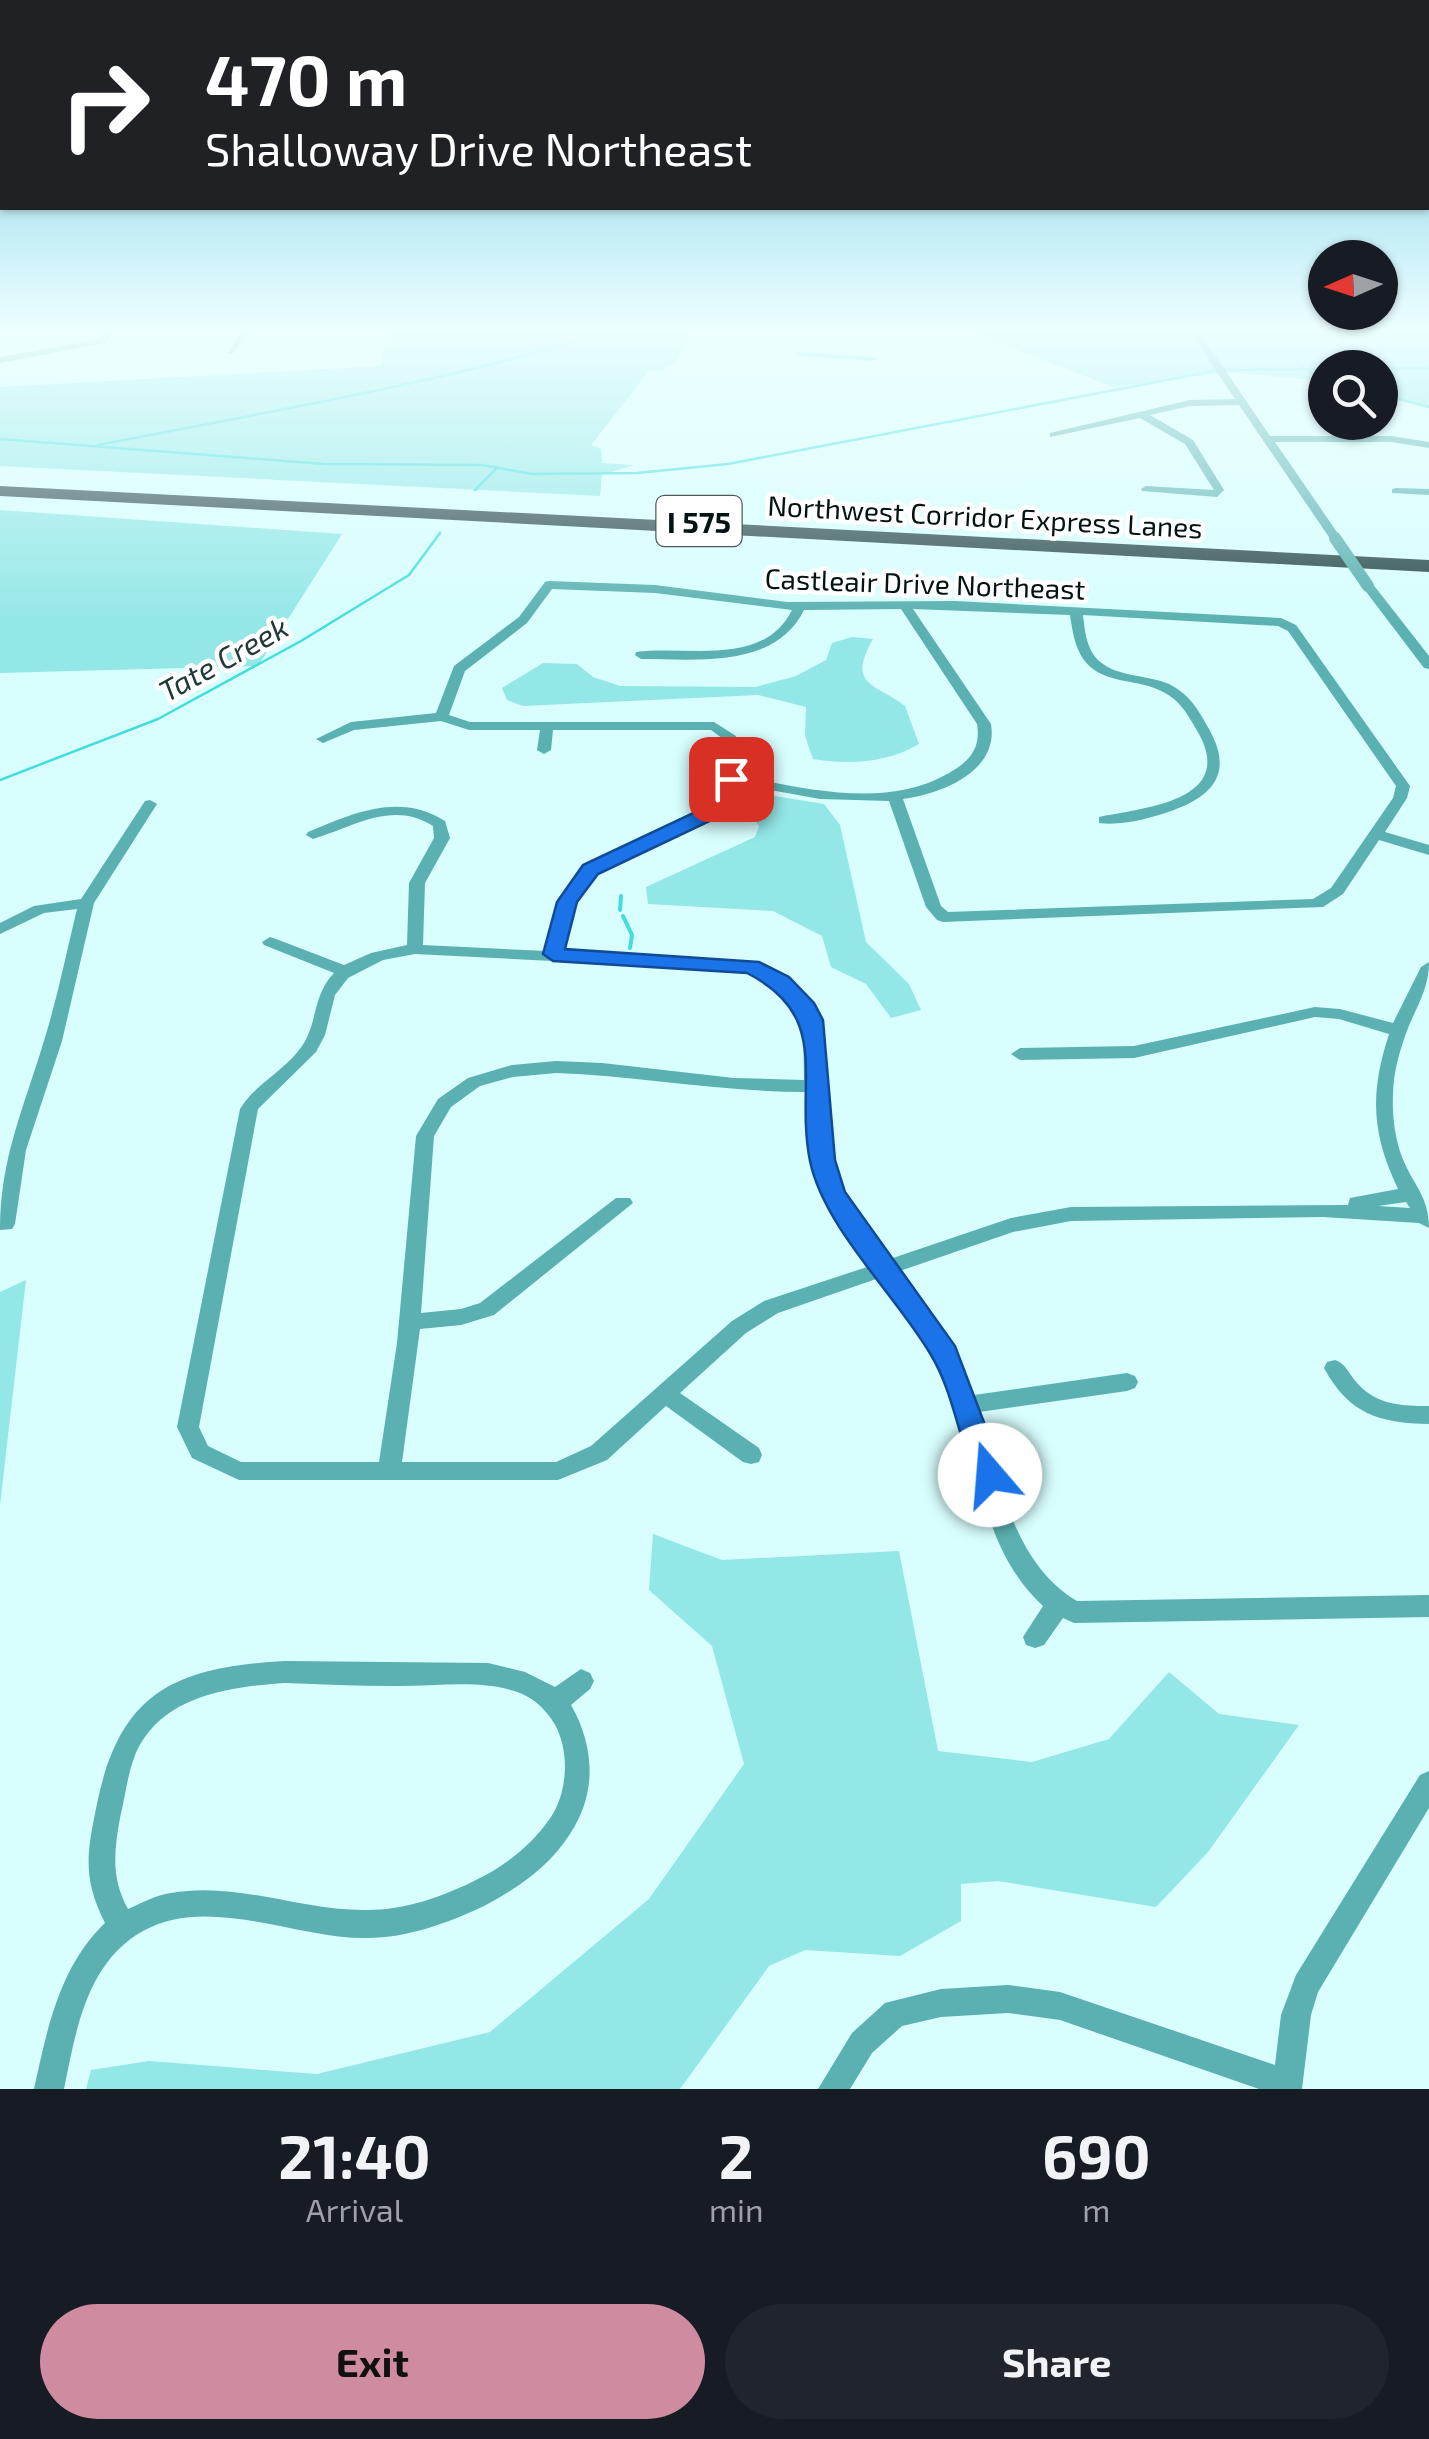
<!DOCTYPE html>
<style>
body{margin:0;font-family:"Exo 2",sans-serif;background:#20242c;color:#f1f3f6;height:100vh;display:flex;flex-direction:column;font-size:38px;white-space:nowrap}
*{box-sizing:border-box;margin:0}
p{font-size:32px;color:#9ea1a6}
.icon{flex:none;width:55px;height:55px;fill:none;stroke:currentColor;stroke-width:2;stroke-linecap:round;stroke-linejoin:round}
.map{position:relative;height:2089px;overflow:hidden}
.drawer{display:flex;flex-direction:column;background:#171b24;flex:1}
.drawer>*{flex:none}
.banner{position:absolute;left:0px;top:0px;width:1430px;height:210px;box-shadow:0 2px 8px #0004;background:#202124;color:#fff;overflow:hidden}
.needle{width:65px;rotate:267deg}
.fabs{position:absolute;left:1308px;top:240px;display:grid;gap:20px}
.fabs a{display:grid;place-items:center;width:90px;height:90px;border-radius:50%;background:#171b24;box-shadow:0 2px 8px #0004;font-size:50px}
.pin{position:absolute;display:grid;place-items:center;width:85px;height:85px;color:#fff;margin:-42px;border-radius:20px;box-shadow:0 5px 15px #0006}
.me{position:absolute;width:110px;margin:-55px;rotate:342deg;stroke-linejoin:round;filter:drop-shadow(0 0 8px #0008)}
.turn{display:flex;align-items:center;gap:35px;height:210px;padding:0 40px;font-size:45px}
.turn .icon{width:130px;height:130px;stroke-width:2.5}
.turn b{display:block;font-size:70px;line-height:85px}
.eta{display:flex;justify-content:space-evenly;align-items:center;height:170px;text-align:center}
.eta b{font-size:60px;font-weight:700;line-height:70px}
.cta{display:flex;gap:20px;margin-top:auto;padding:20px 40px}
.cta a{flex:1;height:115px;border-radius:60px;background:#cf8b9f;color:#111;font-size:40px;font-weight:700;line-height:115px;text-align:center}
.cta a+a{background:#20242c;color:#f1f3f6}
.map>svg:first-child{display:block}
.green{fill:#94e7e7}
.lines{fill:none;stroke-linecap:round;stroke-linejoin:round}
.stream-far1{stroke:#44ddde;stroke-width:2.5}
.stream{stroke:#44ddde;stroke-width:4}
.canal{fill:#44ddde;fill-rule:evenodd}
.minor{fill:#5bb1b1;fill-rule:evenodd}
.highway{fill:#2a4949;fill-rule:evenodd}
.minor-bridge{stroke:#5bb1b1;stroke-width:12}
.route{fill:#1a73e8;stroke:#114b97;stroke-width:2.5}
.labels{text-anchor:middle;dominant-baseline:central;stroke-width:9;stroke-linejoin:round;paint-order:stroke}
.far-street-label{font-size:28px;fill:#031313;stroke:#fff}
.shield{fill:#fff;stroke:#4f5a5a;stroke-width:2.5}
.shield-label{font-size:30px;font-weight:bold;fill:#031313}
.far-water-label{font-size:30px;font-style:italic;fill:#203939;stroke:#fff}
</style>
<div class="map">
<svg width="1429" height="2089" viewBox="0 0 1429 2089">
<rect width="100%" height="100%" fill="#d8fefe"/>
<g class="green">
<path d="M390,330H692L675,361L661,372L650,370L591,445L601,449L602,463L634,465L602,475L600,496L0,466V387L380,366Z"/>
<path d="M967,330H1429V408L1380,395V368H1325V381L1228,372L1113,387Z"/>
<path d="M0,510L342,534L258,666L0,673Z"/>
<path d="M852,637L873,639C846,687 876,683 905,706L919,744C887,763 849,765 813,759L805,736L806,707L758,695L523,706L507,700L502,688L543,663L577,664L593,677L620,686L756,687L796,676L826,660L832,643Z"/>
<path d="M756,793L824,804L840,825L866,942L909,984L921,1010L891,1018L866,984L831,967L822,936L773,911L648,904L646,887L755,837L759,826L746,809Z"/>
<path d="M26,1280L0,1505V1292Z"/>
<path d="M653,1534L722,1560L899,1551L938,1751L1032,1762L1109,1739L1169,1672L1219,1714L1299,1725L1208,1852L1156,1907L998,1881L961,1884V1921L900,1956L805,1950L769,1966L680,2089H86L91,2070L149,2061L317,2074L490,2032L649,1899L744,1764L712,1646L649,1590Z"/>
</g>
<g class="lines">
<g class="stream-far1">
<path d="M1301,367L1325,380"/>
<path d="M1380,394L1429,407"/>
<path d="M0,439L324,464L482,465L532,474L637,473L728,464L1219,370L1429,368"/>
<path d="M98,445C271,411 445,383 613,330"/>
<path d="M475,490L497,468"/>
<path d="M0,780L158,719L301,641L409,575L440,533"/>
</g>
<g class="stream">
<path d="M620,910L621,896"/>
<path d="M623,916L632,935L630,948"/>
</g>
<path class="canal" d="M797,352L873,357L877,359L873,361L800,356L796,354Z"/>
<g class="minor">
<path d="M106,330H115L106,343L0,363V357L100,339Z"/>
<path d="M241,330H250L234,353H228Z"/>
<path d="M1189,330H1198L1270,436H1391L1429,442V448L1391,442H1275L1341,538L1335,541L1331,540L1239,405L1190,406L1150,415L1193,440L1224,490L1217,497L1142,491L1141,489L1146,486L1214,490L1185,444L1140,418L1050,437V433L1190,400L1235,399Z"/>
<path d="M1396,488L1429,489V495L1392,493V489Z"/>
<path d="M549,581L655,585L787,602L955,601L1281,618L1296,625L1410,786L1407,798L1385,832L1429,845V855L1379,840L1343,894L1323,907L943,922L937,920L926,907L889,801L820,799L737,784C708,851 622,832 585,885C572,905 567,929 562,951L751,961C779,969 811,990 820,1020C824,1033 822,1052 822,1066C823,1096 824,1128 831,1158C841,1197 863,1229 887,1260L1011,1218L1071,1207L1348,1205L1350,1198L1398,1189C1371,1132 1370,1093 1389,1034L1339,1019L1315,1017L1134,1058L1020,1060L1011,1054L1020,1048L1134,1046L1315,1007L1340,1009L1393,1023L1421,967L1429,962C1429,988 1418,1004 1408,1028C1400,1049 1393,1073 1393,1095C1392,1116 1395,1138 1402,1157C1413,1185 1429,1196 1429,1228L1419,1223L1323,1217L1071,1221L1013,1232L897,1272L950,1344L974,1395L1127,1373L1135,1376L1138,1382L1135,1388L1127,1391L979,1412C999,1478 1013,1563 1077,1601L1429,1595V1617L1074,1623L1063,1618L1044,1645L1035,1648L1026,1645L1023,1637L1043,1606C978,1547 978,1449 944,1374C928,1338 903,1308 879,1278L778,1313L746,1333L680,1393L759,1448L762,1455L759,1462L751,1464L743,1462L666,1406L607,1460L558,1480H239L192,1458L177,1427L240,1109C256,1083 285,1071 302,1046C318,1023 312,996 334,973L264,945L262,942L270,937L276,939L344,965L371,953L407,945L409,883L434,838L433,826C392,800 354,827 313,839L306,835L308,832C353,813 400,792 445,821L450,838L425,883L423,945L546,951C553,921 560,887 585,867C621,836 707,834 722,784C727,770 723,753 722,738L711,730H553L551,750L544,754L537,750L540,730H469L441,721L354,730L323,743L316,739L351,722L436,713L454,666L519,617L545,582ZM552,589L655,593L792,610C763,668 688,645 636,652L635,655L641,659C697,659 775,669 804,610L901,609L977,724C981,748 970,761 949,773C885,810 806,788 738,776L736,736L714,722H470L449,715L465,671L527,623ZM913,609L1070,615C1073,635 1076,656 1093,669C1112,683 1138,680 1159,690C1180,699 1188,715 1199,734C1236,802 1141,808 1099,817V823C1122,826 1152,818 1174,810C1217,794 1232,770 1209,729C1198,709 1189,694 1169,684C1148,675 1121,677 1103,664C1087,653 1085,633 1083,615L1278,626L1288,631L1396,786L1393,798L1331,888L1313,899L948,912L941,906L903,799C942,794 999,771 991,724ZM415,954L748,971C808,996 803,1024 804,1080L734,1078L602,1063L556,1061L512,1065L468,1078L438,1099L416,1136L397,1343L379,1462H241L208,1446L199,1427L258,1109L316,1052L325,1035L335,995L348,978L383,960ZM556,1073C639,1076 721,1092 805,1092C808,1162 827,1211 870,1266L764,1301L732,1321L591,1446L556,1462H402L420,1329L461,1325L494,1315L633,1203L630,1198H616L480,1303L461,1309L421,1313L434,1136L451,1107L480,1086L513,1077ZM1406,1202L1410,1208L1378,1206Z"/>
<path d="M1368,582L1372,583L1429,656V669L1424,668L1364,589L1362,586Z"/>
<path d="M150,800L157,804L94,903L62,1041L26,1150L15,1224L12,1229L0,1230C0,1159 23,1110 43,1044C57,1000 66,954 77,909L44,913L0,934V923L34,906L81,899L145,801Z"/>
<path d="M1335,1360C1347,1364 1349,1375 1358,1384C1377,1405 1402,1406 1429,1406V1424C1379,1423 1349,1414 1324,1368L1327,1362Z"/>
<path d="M285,1661L488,1663L525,1672L555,1687L581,1669L590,1673L594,1681L590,1689L571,1705C595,1747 597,1793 570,1834C549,1867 518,1888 484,1906C448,1923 407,1938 367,1938C297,1939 208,1894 143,1931C86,1963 76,2031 64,2089H34C47,2030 59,1967 105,1923C82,1878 87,1852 97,1804C120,1691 176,1667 285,1661ZM285,1683C321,1684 356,1686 392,1686C433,1687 481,1678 520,1693C535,1699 546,1710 554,1723C570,1750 568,1791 551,1817C532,1845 505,1866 476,1880C442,1897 405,1910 367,1910C300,1911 237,1881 171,1893C156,1895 142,1903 128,1909C111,1879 114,1851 120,1818C125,1798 127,1777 134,1758C158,1696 228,1687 285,1683Z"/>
<path d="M1429,1771V1808L1318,1992L1311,2015L1302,2089H1259L1060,2020L1008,2013L941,2017L902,2026L872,2053L850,2089H818L852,2033L885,2003L941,1989L1008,1985L1060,1992L1275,2065L1281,2015L1296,1975L1420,1775Z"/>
</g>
<path class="highway" d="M0,486L1429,560V572L0,496Z"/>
<path class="minor-bridge" d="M1335,538L1368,586"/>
</g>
<linearGradient id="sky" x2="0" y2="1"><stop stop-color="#66c4e4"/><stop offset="0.53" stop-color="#edffff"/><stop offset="1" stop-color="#edffff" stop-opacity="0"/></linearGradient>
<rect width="1429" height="623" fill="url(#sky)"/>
<path class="route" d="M724,775L740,779L735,796L716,818L598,874L577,902L565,949L759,962L789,977L814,1003L823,1020L835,1160L845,1192L955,1346L1004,1475L1000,1484L990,1487L979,1484C959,1443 954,1393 931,1355C896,1295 824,1228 810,1161C794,1081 834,1017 747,973L553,961L543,954L557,902L583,865L702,809L717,794Z"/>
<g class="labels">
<g class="far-street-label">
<text transform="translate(985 516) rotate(3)">Northwest Corridor Express Lanes</text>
<text transform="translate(925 583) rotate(2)">Castleair Drive Northeast</text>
</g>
<rect class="shield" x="656.5" y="496" width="85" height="50" rx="8"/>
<g class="shield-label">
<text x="699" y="521">I 575</text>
</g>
<g class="far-water-label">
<text transform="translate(223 658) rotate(-29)">Tate Creek</text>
</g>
</g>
</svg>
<div class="fabs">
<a><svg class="needle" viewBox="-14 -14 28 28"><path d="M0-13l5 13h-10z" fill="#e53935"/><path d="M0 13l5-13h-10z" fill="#9ea1a6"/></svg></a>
<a><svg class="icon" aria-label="search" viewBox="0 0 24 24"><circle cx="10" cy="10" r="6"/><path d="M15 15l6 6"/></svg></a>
</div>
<div class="pin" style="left:731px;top:779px;background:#d93025"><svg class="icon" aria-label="arrive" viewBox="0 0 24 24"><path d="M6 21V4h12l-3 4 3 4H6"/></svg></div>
<svg class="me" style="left:990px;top:1475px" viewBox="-20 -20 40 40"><circle r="19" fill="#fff"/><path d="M0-13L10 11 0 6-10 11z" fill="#1a73e8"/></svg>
<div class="banner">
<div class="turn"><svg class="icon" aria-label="right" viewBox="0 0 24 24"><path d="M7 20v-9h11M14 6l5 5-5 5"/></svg><div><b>470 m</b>Shalloway Drive Northeast</div></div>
</div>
</div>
<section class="drawer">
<div class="eta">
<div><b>21:40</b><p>Arrival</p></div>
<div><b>2</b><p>min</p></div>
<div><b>690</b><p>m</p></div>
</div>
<div class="cta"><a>Exit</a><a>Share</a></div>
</section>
